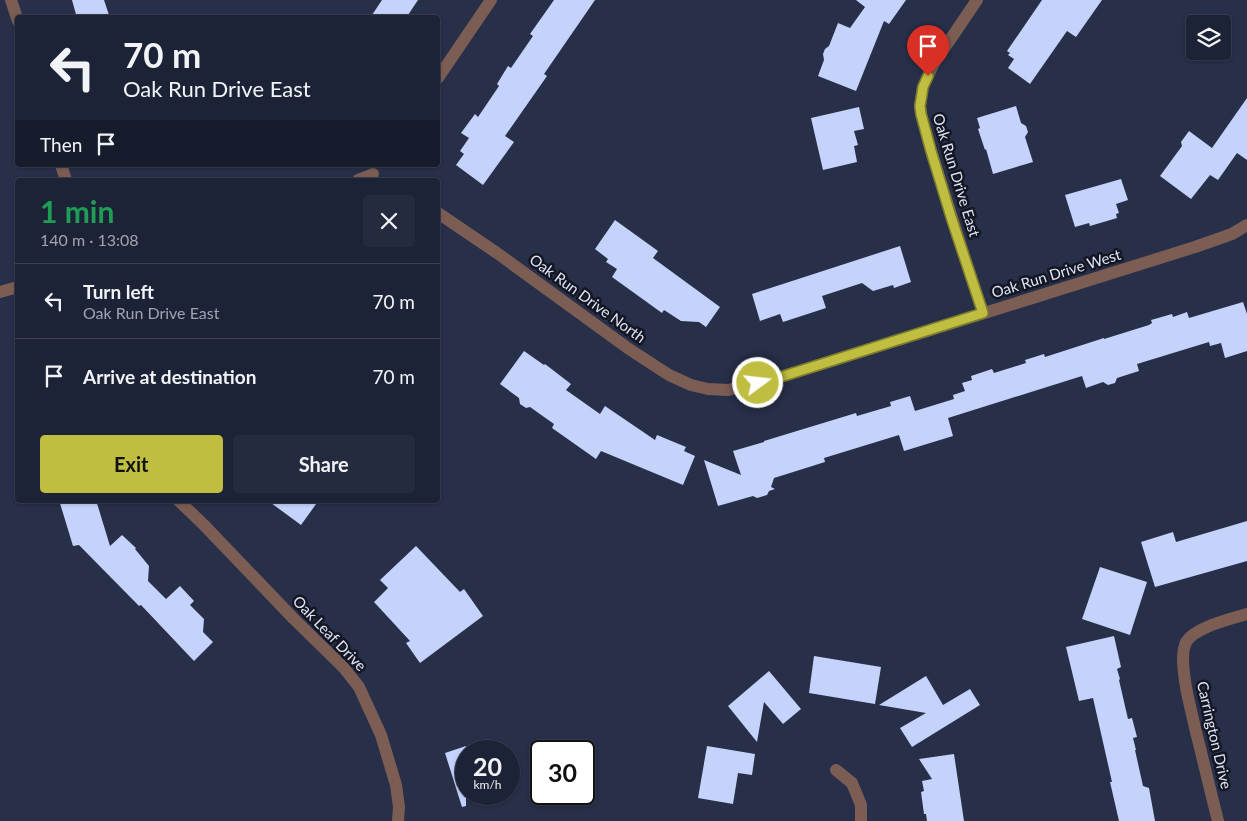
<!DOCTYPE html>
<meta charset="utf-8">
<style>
body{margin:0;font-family:Lato,sans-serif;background:#252b3f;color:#f1f3f6;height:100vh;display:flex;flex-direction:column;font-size:19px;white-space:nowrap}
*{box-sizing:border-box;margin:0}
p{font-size:16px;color:#a0a4ad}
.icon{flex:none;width:28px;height:28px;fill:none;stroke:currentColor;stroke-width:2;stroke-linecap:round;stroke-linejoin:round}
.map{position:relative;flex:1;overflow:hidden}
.side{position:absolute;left:15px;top:178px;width:425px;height:325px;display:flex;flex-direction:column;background:#1d2337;border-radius:5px;box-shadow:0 1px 4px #0004,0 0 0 1px #3b4052}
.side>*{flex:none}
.top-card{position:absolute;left:15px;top:15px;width:425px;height:152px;border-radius:5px;box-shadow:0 1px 4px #0004,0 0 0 1px #3b4052;background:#1d2337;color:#f1f3f6;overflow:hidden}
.fabs{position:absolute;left:1186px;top:15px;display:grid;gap:10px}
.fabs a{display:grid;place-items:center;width:45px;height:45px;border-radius:5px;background:#1d2337;box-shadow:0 1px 4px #0004,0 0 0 1px #3b4052;font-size:25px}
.speed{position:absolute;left:455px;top:740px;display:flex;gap:10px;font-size:25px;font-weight:700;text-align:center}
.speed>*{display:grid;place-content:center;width:65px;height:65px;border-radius:50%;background:#1d2337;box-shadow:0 1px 4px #0004,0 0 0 1px #3b4052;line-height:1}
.speed small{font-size:12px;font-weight:400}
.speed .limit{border:2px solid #111;border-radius:8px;background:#fff;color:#111}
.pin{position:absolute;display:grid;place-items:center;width:42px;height:42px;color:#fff;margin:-51px -21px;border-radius:50% 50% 50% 0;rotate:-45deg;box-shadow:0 0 5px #0007}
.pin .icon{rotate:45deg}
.me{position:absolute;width:55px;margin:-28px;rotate:75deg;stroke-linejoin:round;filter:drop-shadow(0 0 4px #0008)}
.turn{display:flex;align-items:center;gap:18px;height:105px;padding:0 25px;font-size:22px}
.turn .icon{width:65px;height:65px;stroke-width:2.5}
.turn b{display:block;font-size:35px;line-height:42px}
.then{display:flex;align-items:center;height:48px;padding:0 25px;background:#0003;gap:10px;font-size:19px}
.round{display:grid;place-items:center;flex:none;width:52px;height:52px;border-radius:5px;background:#252b3f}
.overview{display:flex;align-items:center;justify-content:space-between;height:85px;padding:0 25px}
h1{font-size:30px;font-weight:700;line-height:38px;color:#1e9e55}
.primary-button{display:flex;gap:10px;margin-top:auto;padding:10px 25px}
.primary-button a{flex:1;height:58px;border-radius:5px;background:#bfbe41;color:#111;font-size:20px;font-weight:700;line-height:58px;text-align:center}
.primary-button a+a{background:#252b3f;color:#f1f3f6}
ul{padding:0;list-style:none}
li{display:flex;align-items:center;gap:15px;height:75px;padding:0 25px;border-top:1px solid #3b4052}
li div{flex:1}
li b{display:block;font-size:19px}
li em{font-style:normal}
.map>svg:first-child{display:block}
.building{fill:#c5d2fb}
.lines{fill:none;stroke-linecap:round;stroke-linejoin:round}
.minor{stroke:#7c5d54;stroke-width:12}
.route-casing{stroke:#7c7c2a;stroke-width:12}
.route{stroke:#bfbe41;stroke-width:9}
.labels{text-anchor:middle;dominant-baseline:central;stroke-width:5;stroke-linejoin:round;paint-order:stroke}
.street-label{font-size:15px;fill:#dfe5f7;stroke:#141723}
</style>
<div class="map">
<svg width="1247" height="821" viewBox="0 0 1247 821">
<rect width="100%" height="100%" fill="#272f49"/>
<g class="building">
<path d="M72,0H104L110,18H77Z"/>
<path d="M382,0H418L406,18H370Z"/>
<path d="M554,0H595L544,74L547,76L505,136L514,142L483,185L456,165L464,154L460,151L469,138L461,133L475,114L478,117L499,86L497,84L508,66L511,68L533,36L530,34Z"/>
<path d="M856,0H906L889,24L884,21L856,91L818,76L824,60L823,54L825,49L829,46L838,23L850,28L865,7Z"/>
<path d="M1042,0H1102L1076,37L1067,31L1030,84L1008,68L1014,59L1008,55L1010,53L1007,51Z"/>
<path d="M1247,98V160L1237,153L1218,180L1210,175L1191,199L1160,176L1182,146L1181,142L1189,131L1212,148Z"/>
<path d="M1016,106L1021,123L1026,126L1028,132L1025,137L1033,162L993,174L986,149L985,150L978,129L980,128L977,118Z"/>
<path d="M859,107L864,129L854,131L858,145L854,146L857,162L823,170L811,118Z"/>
<path d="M1121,179L1128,200L1116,204L1119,213L1116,214L1117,218L1090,226L1089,223L1075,227L1065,195Z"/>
<path d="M615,220L658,251L653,258L720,307L706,327L699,322L681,321L664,310L662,313L612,277L617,269L606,262L608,259L595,249Z"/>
<path d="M900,246L911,282L894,288L893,285L873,291L862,283L822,296L826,308L783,322L780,314L760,321L752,294Z"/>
<path d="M1243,302L1247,314V351L1225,358L1221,343L1210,346L1209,342L1137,364L1139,371L1117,378L1115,383L1108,385L1103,382L1086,388L1082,376L948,418L953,436L904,451L899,435L824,458L825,462L774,478L771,487L775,489L769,491L767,495L757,498L753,496L718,506L704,460L741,475L733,451L764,442V441L856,413L857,416L891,406L890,402L910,396L915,411L954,399L953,395L965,391L962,383L972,380L971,376L992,369L994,373L1026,363L1025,360L1044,354L1045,357L1104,338V339L1149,325L1152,323L1151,320L1172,314L1173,317L1187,312L1189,318Z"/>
<path d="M524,351L544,365L545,364L571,384L566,390L600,414L605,406L655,440L657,435L686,447L684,451L695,456L683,485L601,451L596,459L552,428L554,424L530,407L526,408L520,404L519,398L500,384Z"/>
<path d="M59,500H96L110,546L122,535L136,548L135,549L149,566L148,581L166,599L180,586L194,601L190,605L204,619L203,632L213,642L194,661L141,605L139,606L79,545L73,546Z"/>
<path d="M267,500H319L301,525Z"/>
<path d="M1247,521V561L1155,587L1141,542L1173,532L1176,542Z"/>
<path d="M416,546L460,592L464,589L483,616L420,663L406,643L410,641L374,602L388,588L380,580Z"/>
<path d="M1100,567L1147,582L1130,635L1082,619Z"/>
<path d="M1114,636L1121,667L1117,669L1120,679L1119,680L1128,719L1132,718L1137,737L1133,738L1136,750H1135L1143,786L1149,788L1155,821H1119L1110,782H1112L1093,698L1079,701L1066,647Z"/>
<path d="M814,656L881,667L875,704L809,693Z"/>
<path d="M769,671L801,709L783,724L764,702L757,742L728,706Z"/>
<path d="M926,676L943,705L970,689L980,705L912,747L900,728L926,713L879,705Z"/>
<path d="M466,746V806L462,807L445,753Z"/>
<path d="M707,746L755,754L752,775L738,773L733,804L698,798Z"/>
<path d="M954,754L964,821H927L926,814H924L921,792L924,791L922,781L932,779L919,759Z"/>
</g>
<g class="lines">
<g class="minor">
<path d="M11,0L18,21"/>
<path d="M977,0L933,65L923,87L920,106L921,114L931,151L958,237L983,313"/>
<path d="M438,78L491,0"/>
<path d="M61,165L66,180"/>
<path d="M358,180L373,174"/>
<path d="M438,213L497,253L629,349L669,375L691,385L708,389L728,390L774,379L1195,247L1232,234L1247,225"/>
<path d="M0,292L18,287"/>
<path d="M178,500L204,525L293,618L344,668L359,687L381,735L396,785L399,807L398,821"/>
<path d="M836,770L852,783L861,805V821"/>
<path d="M1218,821C1210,790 1203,759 1195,728C1190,705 1183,681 1183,657C1183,652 1184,647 1186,642C1195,627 1231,619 1247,614"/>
</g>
</g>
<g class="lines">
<defs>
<path id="route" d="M758,383L774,379L983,313L952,220L931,151L921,114L920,106L923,87L928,76"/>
</defs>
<use href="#route" class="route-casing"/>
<use href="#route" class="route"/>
</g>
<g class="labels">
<g class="street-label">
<text transform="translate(957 175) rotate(73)">Oak Run Drive East</text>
<text transform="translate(1056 273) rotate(-17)">Oak Run Drive West</text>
<text transform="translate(588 298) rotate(36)">Oak Run Drive North</text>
<text transform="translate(330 633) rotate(46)">Oak Leaf Drive</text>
<text transform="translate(1215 735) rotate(77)">Carrington Drive</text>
</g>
</g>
</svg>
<div class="fabs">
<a><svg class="icon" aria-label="layers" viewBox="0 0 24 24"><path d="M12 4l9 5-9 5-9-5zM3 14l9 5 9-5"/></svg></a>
</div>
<div class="speed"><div>20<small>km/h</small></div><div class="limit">30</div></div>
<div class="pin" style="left:928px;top:76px;background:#d93025"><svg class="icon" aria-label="arrive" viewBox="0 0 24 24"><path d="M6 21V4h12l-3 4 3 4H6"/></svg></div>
<svg class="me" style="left:758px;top:383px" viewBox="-20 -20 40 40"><circle r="17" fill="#bfbe41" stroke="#fff" stroke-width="3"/><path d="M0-11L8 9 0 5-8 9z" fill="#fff"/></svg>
<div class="top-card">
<div class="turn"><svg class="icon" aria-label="left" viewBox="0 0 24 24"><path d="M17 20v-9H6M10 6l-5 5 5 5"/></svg><div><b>70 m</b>Oak Run Drive East</div></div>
<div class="then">Then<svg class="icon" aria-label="arrive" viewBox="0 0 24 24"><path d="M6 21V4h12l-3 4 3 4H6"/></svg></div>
</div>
<section class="side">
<div class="overview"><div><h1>1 min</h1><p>140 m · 13:08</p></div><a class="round"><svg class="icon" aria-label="close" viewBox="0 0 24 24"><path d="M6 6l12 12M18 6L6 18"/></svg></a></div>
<ul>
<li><svg class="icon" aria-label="left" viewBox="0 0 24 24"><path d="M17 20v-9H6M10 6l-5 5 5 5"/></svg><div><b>Turn left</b><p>Oak Run Drive East</p></div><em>70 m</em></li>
<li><svg class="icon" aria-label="arrive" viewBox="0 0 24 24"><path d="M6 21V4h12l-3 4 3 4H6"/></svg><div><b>Arrive at destination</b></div><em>70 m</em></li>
</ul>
<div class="primary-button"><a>Exit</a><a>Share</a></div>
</section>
</div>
